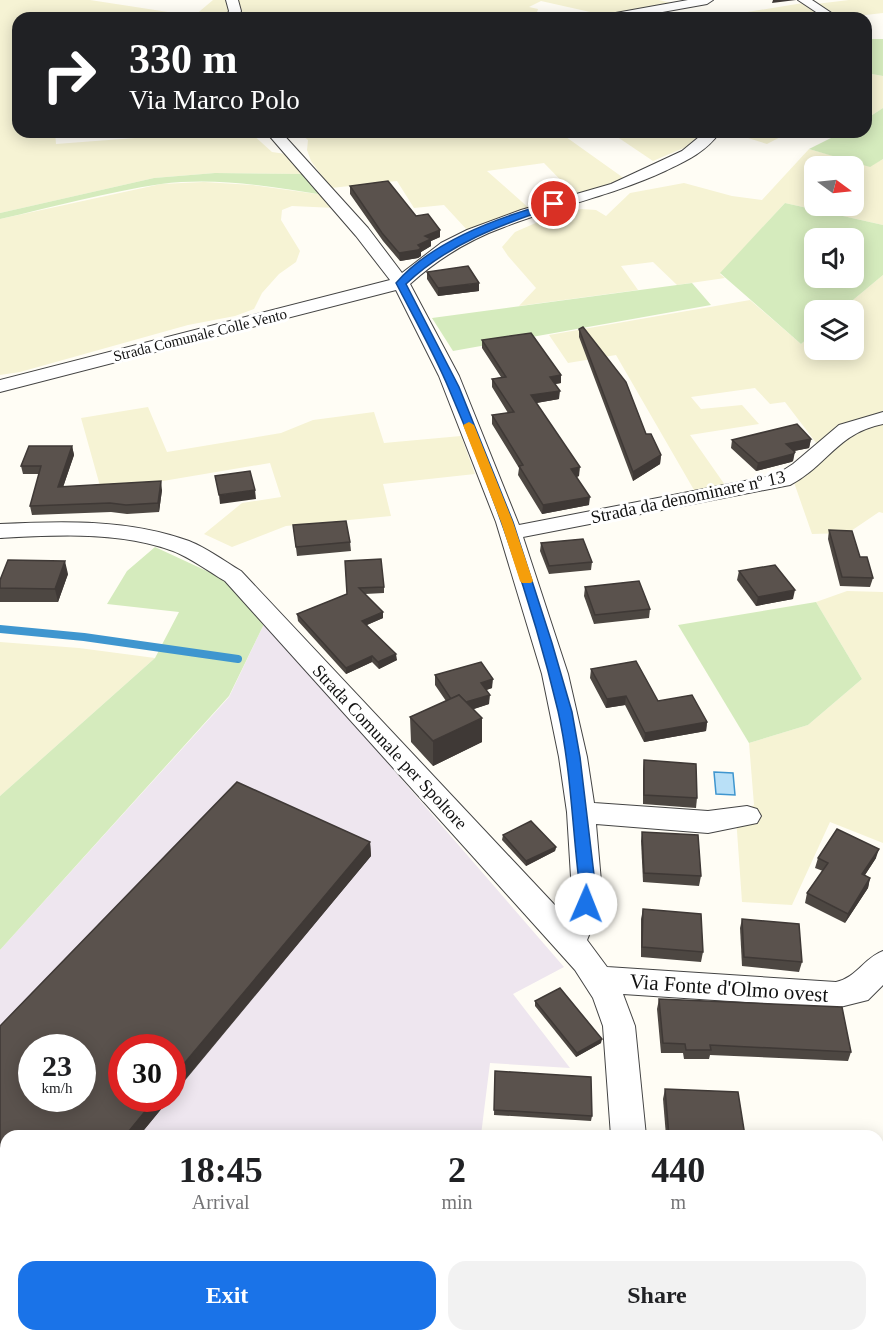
<!DOCTYPE html>
<meta charset="utf-8">
<style>
body{margin:0;font-family:Georgia,serif;background:#f2f2f2;color:#202124;height:100vh;display:flex;flex-direction:column;font-size:22px;white-space:nowrap}
*{box-sizing:border-box;margin:0}
p{font-size:20px;color:#757577}
.icon{flex:none;width:33px;height:33px;fill:none;stroke:currentColor;stroke-width:2;stroke-linecap:round;stroke-linejoin:round}
.map{position:relative;flex:1;overflow:hidden}
.details{position:absolute;left:0px;top:1130px;width:884px;height:212px;display:flex;flex-direction:column;background:#fff;border-radius:18px 18px 0 0;box-shadow:0 3px 15px #0003}
.details>*{flex:none}
.top-card{position:absolute;left:12px;top:12px;width:860px;height:126px;border-radius:18px;box-shadow:0 3px 15px #0003;background:#202124;color:#fff;overflow:hidden}
.needle{width:39px;rotate:105deg}
.tools{position:absolute;left:804px;top:156px;display:grid;gap:12px}
.tools a{display:grid;place-items:center;width:60px;height:60px;border-radius:12px;background:#fff;box-shadow:0 3px 15px #0003;font-size:30px}
.speed{position:absolute;left:18px;top:1034px;display:flex;gap:12px;font-size:30px;font-weight:700;text-align:center}
.speed>*{display:grid;place-content:center;width:78px;height:78px;border-radius:50%;background:#fff;box-shadow:0 3px 15px #0003;line-height:1}
.speed small{font-size:15px;font-weight:400}
.speed .limit{border:9px solid #d22;background:#fff;color:#111}
.pin{position:absolute;display:grid;place-items:center;width:51px;height:51px;color:#fff;margin:-26px;border:3px solid #fff;border-radius:50%;box-shadow:0 2px 6px #0007}
.me{position:absolute;width:66px;margin:-33px;rotate:1deg;stroke-linejoin:round;filter:drop-shadow(0 0 4px #0008)}
.turn{display:flex;align-items:center;gap:21px;height:126px;padding:0 18px;font-size:27px}
.turn .icon{width:78px;height:78px;stroke-width:2.5}
.turn b{display:block;font-size:42px;line-height:51px}
.eta{display:flex;justify-content:space-evenly;align-items:center;height:102px;text-align:center}
.eta b{font-size:36px;font-weight:800;line-height:42px}
.action{display:flex;gap:12px;margin-top:auto;padding:12px 18px}
.action a{flex:1;height:69px;border-radius:18px;background:#1a73e8;color:#fff;font-size:24px;font-weight:800;line-height:69px;text-align:center}
.action a+a{background:#f2f2f2;color:#202124}
.map>svg:first-child{display:block}
.industrial{fill:#eee6ef;fill-rule:evenodd}
.farmland{fill:#f6f3d4;fill-rule:evenodd}
.green{fill:#d5ebbd;fill-rule:evenodd}
.water{fill:#b9e0f7;stroke:#3f96cf;stroke-width:1.5}
.lines{fill:none;stroke-linecap:round;stroke-linejoin:round}
.stream{stroke:#3f96cf;stroke-width:8}
.minor-casing{stroke:#444;stroke-width:2}
.minor{fill:#fff;fill-rule:evenodd}
.wall{fill:#4d4742}
.shaded-wall{fill:#3f3936}
.building{fill:#5a524d;stroke:#3f3936;stroke-width:1.5;fill-rule:evenodd}
.route{fill:#1a73e8;stroke:#114b97;stroke-width:1.5}
.slow{fill:#f59e0b}
.labels{text-anchor:middle;dominant-baseline:central;stroke-width:6;stroke-linejoin:round;paint-order:stroke}
.far-street-label{font-size:15px;fill:#111;stroke:#fff}
.street-label{font-size:18px;fill:#111;stroke:#fff}
.near-street-label{font-size:21px;fill:#111;stroke:#fff}
</style>
<div class="map">
<svg width="883" height="1340" viewBox="0 0 883 1340">
<rect width="100%" height="100%" fill="#fffdf5"/>
<path class="industrial" d="M264,624L359,730L564,967L513,994L570,1068L490,1063L481,1135L6,1136V1335H237L235,1340H0V950L229,697ZM32,1047H82V1098H32ZM122,1047H172V1098H122Z"/>
<g class="farmland">
<path d="M0,0H90L194,16L213,0H659L676,4L608,16L541,1L529,7L538,9L536,16L539,18H18V132H55L56,144L214,132H250L272,152L286,154L304,174L215,173L154,178L0,213Z"/>
<path d="M849,0H883V13L839,18L816,4Z"/>
<path d="M803,3L828,18H711Z"/>
<path d="M866,73L883,76V108L866,119Z"/>
<path d="M298,132H559L625,179L576,196L544,163L487,171L530,209L468,231L444,205L414,208L397,181L331,188L311,161L307,150L308,140Z"/>
<path d="M610,132H703L686,147L653,161Z"/>
<path d="M729,132H790L767,144Z"/>
<path d="M809,149L870,166L883,159V225L785,203L720,274L725,278L677,285L653,262L621,266L638,290L519,306L536,288L508,256L502,247L515,232L554,215L581,209L596,210L606,216L630,193L684,183L732,196L762,200ZM814,166H854V206H814Z"/>
<path d="M204,182L253,185L324,195L335,208L292,206L282,210L281,220L300,251L296,262L279,274L262,293L254,309L235,316L188,325L20,372L0,375V219L161,184Z"/>
<path d="M883,275V513L879,512L848,533L812,534L790,471L817,444L785,402L770,404L755,388L691,397L701,409L742,405L759,424L690,435L725,485L694,490L616,355L568,363L549,335L750,300L801,344L814,333V350H854V310H841Z"/>
<path d="M148,407L167,452L281,433L313,420L374,412L384,443L461,436L475,474L383,484L391,516L286,526L232,547L204,534L242,503L281,497L270,463L163,481L100,486L81,418Z"/>
<path d="M847,591L883,592V843L830,822L792,905L742,902L736,817L754,805L749,743L808,725L862,679L816,602Z"/>
<path d="M0,642L79,648L155,658L0,796Z"/>
<path d="M237,1335H415L434,1340H235Z"/>
</g>
<g class="green">
<path d="M866,39H883V76L866,73Z"/>
<path d="M883,108V159L870,167L809,149L843,132H866V119Z"/>
<path d="M215,173L304,174L324,195C271,186 214,177 161,184C107,192 53,207 0,219V213L154,178Z"/>
<path d="M785,203L883,225V275L841,310H814V333L801,344L720,273ZM854,238V278H814V238Z"/>
<path d="M692,283L711,305L453,351L432,318Z"/>
<path d="M155,547L224,579L264,624L229,696L0,950V796L155,658L179,612L107,604L127,571Z"/>
<path d="M816,602L862,679L808,725L749,743L678,625Z"/>
</g>
<path class="water" d="M714,772L733,773L735,795L716,794Z"/>
<g class="lines">
<path class="stream" d="M0,629L84,637L238,659"/>
<defs>
<g id="minor">
<path d="M226,0H238L241,11L238,18H226L229,11Z"/>
<path d="M688,0H713L707,4L629,18H604L610,14Z"/>
<path d="M798,0H812L839,18H825Z"/>
<path d="M266,132H281L368,228L402,273L441,243L467,230L521,210L611,184L682,151L705,132H720C706,152 686,161 665,171C611,196 558,206 504,227C468,240 438,259 410,284L459,376L519,525L776,475L793,464L839,425L883,412V424C837,433 827,466 790,485L523,537L568,674L587,757L594,803L708,811L747,806L757,809L761,816L757,823L708,833L596,824L602,893L598,913L587,940L607,967L836,982C856,978 864,958 883,951V985L868,1000L836,1008L623,994L635,1026L646,1136H611L603,1026L593,998L575,970L225,581C208,571 191,558 173,551C119,531 56,535 0,538V524C63,521 129,519 189,541C207,548 224,561 241,571L566,917L572,893L567,812L559,757L542,674L496,522L439,376L396,290L0,392V380L390,280L356,236Z"/>
<rect x="624" y="1335" width="40" height="5"/>
</g>
</defs>
<use href="#minor" class="minor-casing"/>
<use href="#minor" class="minor"/>
</g>
<g class="wall">
<path d="M78,132H104V136L78,137Z"/>
<path d="M350,186L416,216L440,237L431,241V246L421,252V256L418,258L400,261L383,241L350,194Z"/>
<path d="M427,272L479,291L438,296L427,279Z"/>
<path d="M579,329L646,434L661,455L660,464L633,481L579,337Z"/>
<path d="M482,340L561,375V383L555,384L559,399L536,403L579,476L577,477L589,505L542,514L518,475L519,468L492,424V415L508,413L492,387V379L501,377L482,348Z"/>
<path d="M811,439L809,448L794,451L793,461L791,462L756,471L731,448L732,440Z"/>
<path d="M72,446L74,455L63,487L162,490L159,512L127,514L111,512L32,515L30,506L39,474H23L21,466Z"/>
<path d="M293,525L350,542L351,551L297,556Z"/>
<path d="M829,530L860,557L873,578L870,587L840,586L828,539Z"/>
<path d="M541,543L592,562L591,570L549,574L540,551Z"/>
<path d="M345,561L384,587V593L365,594L383,612V618L367,625L397,660L379,669L372,662L346,674L298,621L297,614L347,594Z"/>
<path d="M739,571L793,599L756,606L737,580Z"/>
<path d="M68,574L58,602H0V580Z"/>
<path d="M585,587L650,609L649,618L594,624L584,596Z"/>
<path d="M591,669L658,701L707,722L706,731L644,742L625,705L606,708L590,678Z"/>
<path d="M435,675L492,688L486,690L489,704L474,709L482,742L433,766L411,742L410,717L446,701L435,685Z"/>
<path d="M644,760L697,798L696,808L643,804V770Z"/>
<path d="M642,832L701,876L699,886L643,882L641,841Z"/>
<path d="M503,835L556,847L555,851L526,866L502,840Z"/>
<path d="M370,842L371,856L139,1136H6V1210L0,1207V1026Z"/>
<path d="M818,858H876L865,875L870,878L868,888L845,923L805,903L807,893L823,871L815,868Z"/>
<path d="M643,909L703,952L701,962L641,957V919Z"/>
<path d="M742,919L802,962L799,972L742,966L740,928Z"/>
<path d="M659,999L851,1052L848,1061L710,1055L709,1059H684L683,1053H661L657,1009Z"/>
<path d="M535,1001L601,1043L576,1057L535,1006Z"/>
<path d="M495,1071L592,1116L591,1121L494,1115Z"/>
<path d="M665,1089L745,1136H666L663,1099Z"/>
<path d="M882,1143H883V1277H878V1154Z"/>
<path d="M463,1335H583V1340H475L463,1338Z"/>
<rect x="707" y="1335" width="92" height="5"/>
</g>
<g class="shaded-wall">
<path d="M773,0H796L772,3Z"/>
<path d="M440,230V237L431,241V246L421,252V256L418,258L400,261L399,253L418,245L425,236Z"/>
<path d="M479,283V291L438,296V288Z"/>
<path d="M561,375V383L549,385L550,377Z"/>
<path d="M560,391L559,399L531,404V395Z"/>
<path d="M811,439L809,448L784,453L786,444Z"/>
<path d="M72,446L74,455L60,496L58,487Z"/>
<path d="M795,452L793,461L791,462L756,471L758,463Z"/>
<path d="M661,455L660,464L633,481V472Z"/>
<path d="M580,467L579,476L571,478V469Z"/>
<path d="M161,481L162,490L159,512L158,503Z"/>
<path d="M255,490L256,499L220,504L219,495Z"/>
<path d="M590,497L589,505L542,514L543,505Z"/>
<path d="M65,561L68,574L58,602L55,589Z"/>
<path d="M795,590L793,599L756,606L758,597Z"/>
<path d="M383,612V618L362,627V621Z"/>
<path d="M396,654L397,660L379,669L378,662Z"/>
<path d="M372,656V662L346,674V668Z"/>
<path d="M493,679L492,688L481,692V683Z"/>
<path d="M490,695L489,704L455,715V706Z"/>
<path d="M626,696L625,705L606,708L607,699Z"/>
<path d="M482,718V742L433,766V741Z"/>
<path d="M707,722L706,731L644,742L645,733Z"/>
<path d="M370,842L371,856L172,1095V1078Z"/>
<path d="M556,847L555,851L526,866V861Z"/>
<path d="M879,849L876,858L859,884L862,874Z"/>
<path d="M870,878L868,888L845,923L848,914Z"/>
<path d="M602,1039L601,1043L576,1057L577,1053Z"/>
<path d="M156,1098H170L139,1136H125Z"/>
</g>
<g class="building">
<path d="M388,181L416,216L428,214L440,230L425,236L431,239L418,245L421,248L418,250L399,253L382,233L350,186Z"/>
<path d="M468,266L479,283L438,288L427,272Z"/>
<path d="M583,327L626,382L646,434H651L661,455L633,472L579,329Z"/>
<path d="M531,333L561,375L550,377L560,391L531,395L580,467L571,469L590,497L543,505L519,466L523,465L492,415L514,412L492,379L506,377L482,340Z"/>
<path d="M797,424L811,439L786,444L795,452L793,454L758,463L732,440Z"/>
<path d="M29,446H72L58,487L161,481L158,503L126,505L110,503L30,506L41,466H21Z"/>
<path d="M250,471L255,490L219,495L215,476Z"/>
<path d="M346,521L350,542L296,547L293,525Z"/>
<path d="M829,530L852,531L860,557H867L873,578L842,577Z"/>
<path d="M583,539L592,562L549,566L541,543Z"/>
<path d="M381,559L384,587L359,588L383,612L362,621L396,654L378,662L372,656L346,668L297,614L347,594L345,561Z"/>
<path d="M8,560L65,561L55,589L0,588V580Z"/>
<path d="M775,565L795,590L758,597L739,571Z"/>
<path d="M639,581L650,609L595,615L585,587Z"/>
<path d="M636,661L658,701L692,695L707,722L645,733L626,696L607,699L591,669Z"/>
<path d="M481,662L493,679L481,683L490,695L466,702L459,695L451,699L435,675Z"/>
<path d="M459,695L482,718L433,741L410,717Z"/>
<path d="M644,760L696,764L697,798L644,795Z"/>
<path d="M237,782L370,842L172,1078V1047H122V1098H156L125,1136H6V1201L0,1197V1026ZM32,1047H82V1098H32Z"/>
<path d="M531,821L556,847L526,861L503,835Z"/>
<path d="M837,829L879,849L862,874L870,878L848,914L807,893L828,863L818,858Z"/>
<path d="M642,832L698,835L701,876L644,873Z"/>
<path d="M643,909L701,914L703,952L642,947Z"/>
<path d="M742,919L799,924L802,962L744,957Z"/>
<path d="M560,988L602,1039L577,1053L535,1001Z"/>
<path d="M659,999L842,1007L851,1052L710,1045L711,1050H686L685,1044L663,1043Z"/>
<path d="M495,1071L591,1077L592,1116L494,1110Z"/>
<path d="M665,1089L738,1092L745,1136H669Z"/>
<rect x="878" y="1157" width="5" height="107"/>
<path d="M481,1335H583V1340H480Z"/>
<path d="M711,1335H799V1340H712Z"/>
</g>
<path class="route" d="M554,202L558,204L557,206C502,224 448,244 406,284L459,387L513,522L552,643L572,712L580,757L595,883L592,909L586,911L580,909C575,899 580,884 578,873C572,819 570,764 558,711C532,601 493,492 449,389C434,353 414,318 396,283C432,241 502,216 554,202Z"/>
<path class="slow" d="M469,422L474,425L513,522L533,581L531,583H522L520,581L501,522L463,425Z"/>
<g class="labels">
<g class="far-street-label">
<text transform="translate(200 335) rotate(-14)">Strada Comunale Colle Vento</text>
</g>
<g class="street-label">
<text transform="translate(688 497) rotate(-12)">Strada da denominare nº 13</text>
<text transform="translate(390 747) rotate(47)">Strada Comunale per Spoltore</text>
</g>
<g class="near-street-label">
<text transform="translate(729 988) rotate(4)">Via Fonte d'Olmo ovest</text>
</g>
</g>
</svg>
<div class="tools">
<a><svg class="needle" viewBox="-14 -14 28 28"><path d="M0-13l5 13h-10z" fill="#e53935"/><path d="M0 13l5-13h-10z" fill="#757577"/></svg></a>
<a><svg class="icon" aria-label="sound" viewBox="0 0 24 24"><path d="M4 9h4l5-4v14l-5-4H4zM17 9q2 3 0 6"/></svg></a>
<a><svg class="icon" aria-label="layers" viewBox="0 0 24 24"><path d="M12 4l9 5-9 5-9-5zM3 14l9 5 9-5"/></svg></a>
</div>
<div class="speed"><div>23<small>km/h</small></div><div class="limit">30</div></div>
<div class="pin" style="left:554px;top:204px;background:#d93025"><svg class="icon" aria-label="arrive" viewBox="0 0 24 24"><path d="M6 21V4h12l-3 4 3 4H6"/></svg></div>
<svg class="me" style="left:586px;top:904px" viewBox="-20 -20 40 40"><circle r="19" fill="#fff"/><path d="M0-13L10 11 0 6-10 11z" fill="#1a73e8"/></svg>
<div class="top-card">
<div class="turn"><svg class="icon" aria-label="right" viewBox="0 0 24 24"><path d="M7 20v-9h11M14 6l5 5-5 5"/></svg><div><b>330 m</b>Via Marco Polo</div></div>
</div>
<section class="details">
<div class="eta">
<div><b>18:45</b><p>Arrival</p></div>
<div><b>2</b><p>min</p></div>
<div><b>440</b><p>m</p></div>
</div>
<div class="action"><a>Exit</a><a>Share</a></div>
</section>
</div>
